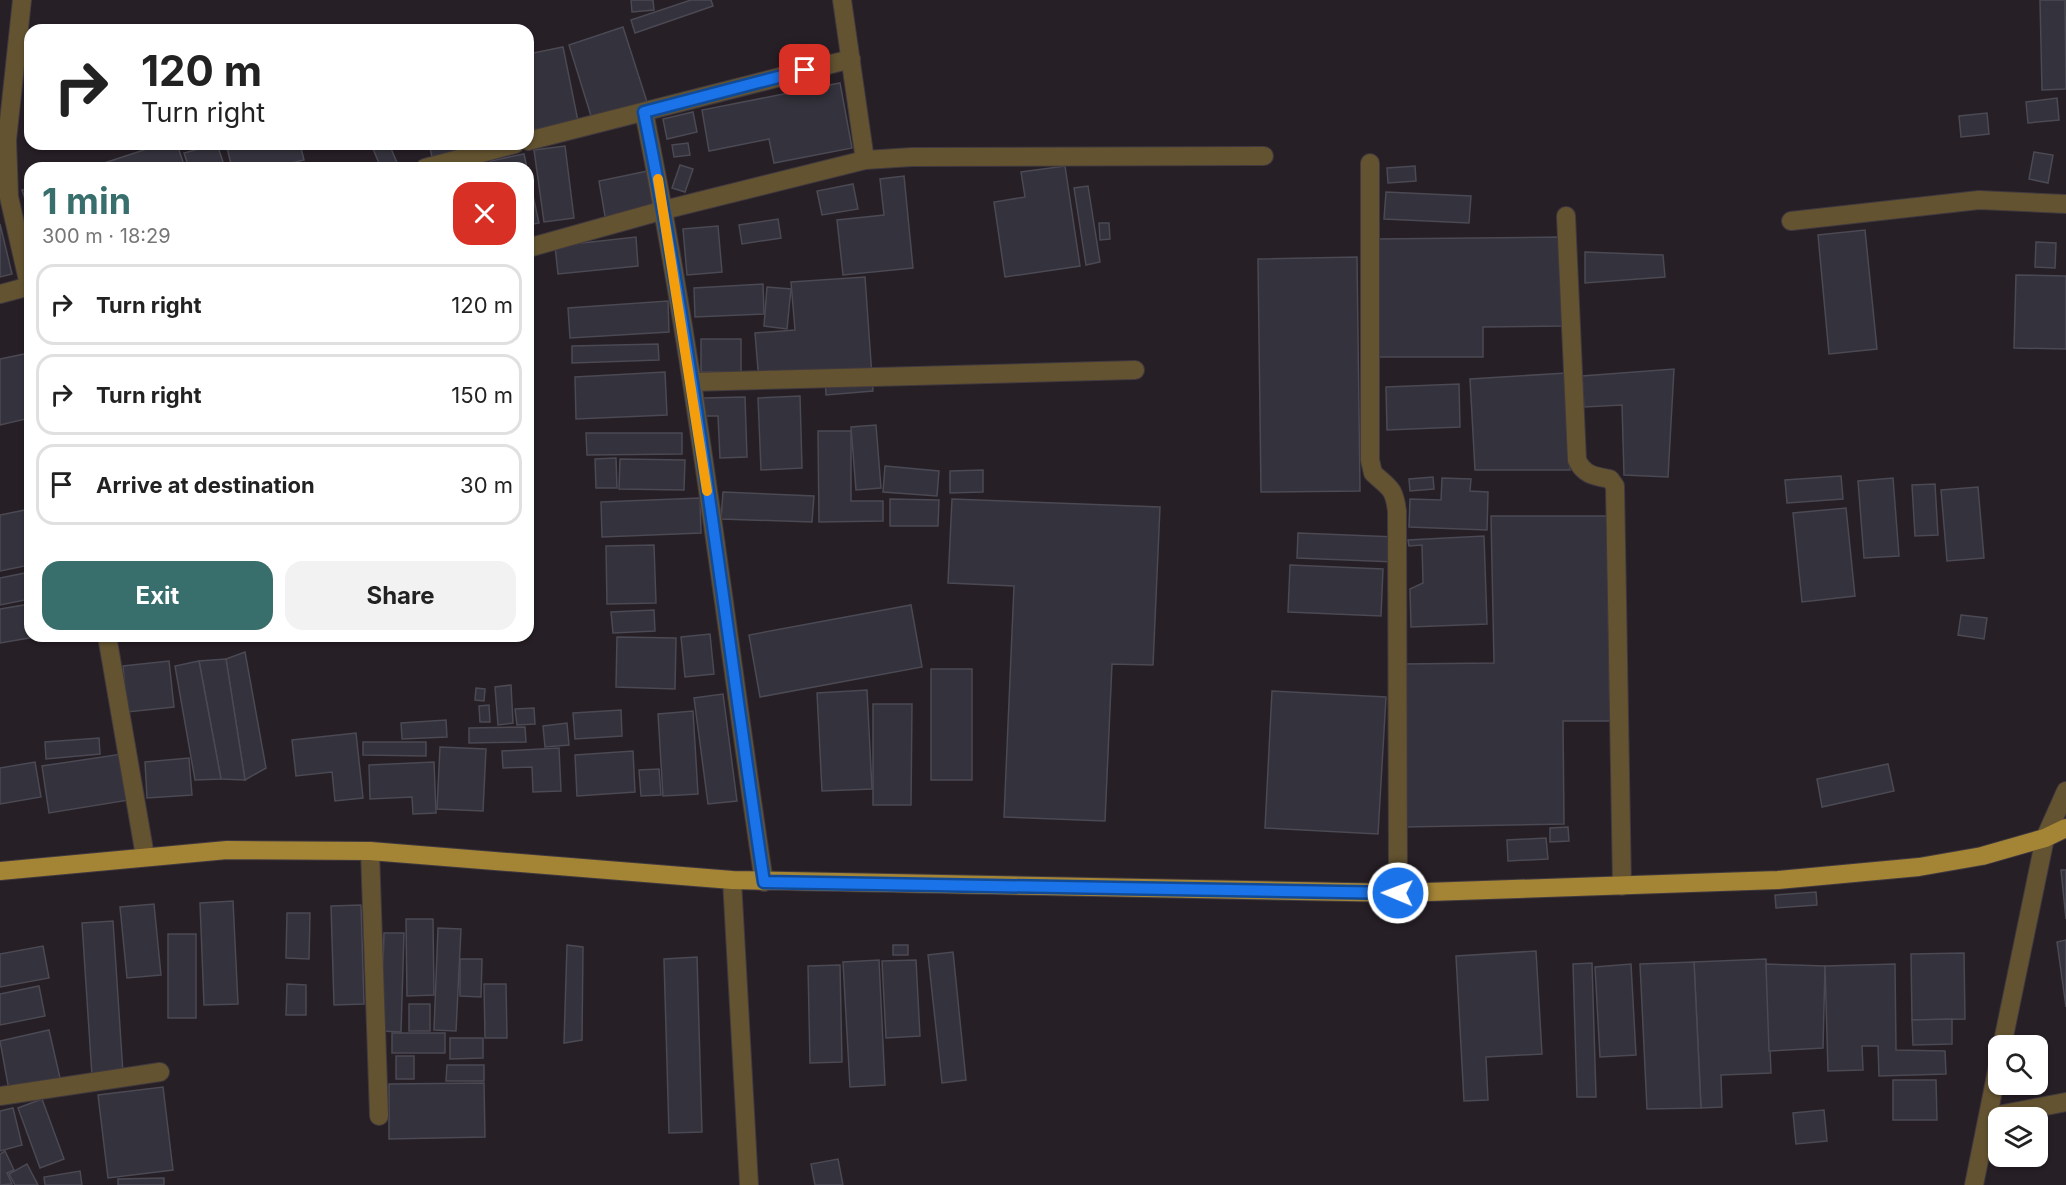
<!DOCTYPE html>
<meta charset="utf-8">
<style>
body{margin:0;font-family:Inter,sans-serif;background:#f2f2f2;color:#222;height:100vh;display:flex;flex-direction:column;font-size:22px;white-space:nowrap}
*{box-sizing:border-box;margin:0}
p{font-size:20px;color:#767676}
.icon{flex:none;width:33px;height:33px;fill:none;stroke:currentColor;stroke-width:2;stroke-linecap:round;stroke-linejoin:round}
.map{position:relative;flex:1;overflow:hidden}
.drawer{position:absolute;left:24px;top:162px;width:510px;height:480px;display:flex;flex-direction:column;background:#fff;border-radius:18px;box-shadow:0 2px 4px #0004}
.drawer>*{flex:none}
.hud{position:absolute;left:24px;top:24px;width:510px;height:126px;border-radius:18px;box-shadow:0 2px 4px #0004;background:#fff;color:#222;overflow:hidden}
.buttons{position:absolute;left:1988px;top:1035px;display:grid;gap:12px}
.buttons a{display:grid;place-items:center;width:60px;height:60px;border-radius:12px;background:#fff;box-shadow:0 2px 4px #0004;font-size:30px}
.pin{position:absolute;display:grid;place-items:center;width:51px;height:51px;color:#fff;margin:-26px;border-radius:12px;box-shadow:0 3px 9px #0006}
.me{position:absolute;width:66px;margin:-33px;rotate:271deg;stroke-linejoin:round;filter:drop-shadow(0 0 4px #0008)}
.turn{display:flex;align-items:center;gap:21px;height:126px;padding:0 18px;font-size:27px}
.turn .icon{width:78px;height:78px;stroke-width:2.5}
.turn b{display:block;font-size:42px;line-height:51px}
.round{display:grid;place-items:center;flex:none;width:63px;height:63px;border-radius:18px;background:#f2f2f2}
.overview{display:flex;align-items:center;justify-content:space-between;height:102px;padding:0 18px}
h1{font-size:36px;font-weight:700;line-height:45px;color:#386f6d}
.primary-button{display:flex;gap:12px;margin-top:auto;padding:12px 18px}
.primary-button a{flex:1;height:69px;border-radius:18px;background:#386f6d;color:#fff;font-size:24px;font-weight:700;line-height:69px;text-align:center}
.primary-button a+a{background:#f2f2f2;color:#222}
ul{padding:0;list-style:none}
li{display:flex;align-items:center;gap:18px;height:81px;margin:0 12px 9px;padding:0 6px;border:3px solid #e0e0e0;border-radius:18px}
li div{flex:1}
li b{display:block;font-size:22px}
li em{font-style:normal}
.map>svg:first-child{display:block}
.building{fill:#34323c;stroke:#4b4953;stroke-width:1.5}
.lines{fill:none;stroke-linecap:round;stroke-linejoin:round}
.minor-casing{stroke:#403940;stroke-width:20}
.major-casing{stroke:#403940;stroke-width:20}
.minor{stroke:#635330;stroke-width:18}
.major{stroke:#a48435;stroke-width:18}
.route-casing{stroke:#114b97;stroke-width:15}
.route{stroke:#1a73e8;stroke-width:10}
.slow{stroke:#f59e0b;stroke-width:10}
</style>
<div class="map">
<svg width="2066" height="1185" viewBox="0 0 2066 1185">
<rect width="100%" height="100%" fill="#261f26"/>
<g class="building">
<path d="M631,0H653L654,10L632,12Z"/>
<path d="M691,0H711L713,6L635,33L631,20Z"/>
<path d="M2040,0H2065L2066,89L2042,90Z"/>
<path d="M623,27L647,102L592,119L569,45Z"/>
<path d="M563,47L578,121L534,130L528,101V54Z"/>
<path d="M840,83L852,148L774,163L769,139L709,151L702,110Z"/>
<path d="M2057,98L2059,120L2028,123L2026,102Z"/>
<path d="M693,112L697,132L667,139L663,119Z"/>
<path d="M1987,113L1989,134L1961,137L1959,116Z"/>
<path d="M688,143L690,155L674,157L672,145Z"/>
<path d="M162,144H177L185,168H89Z"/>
<path d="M217,144L225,168H189L184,153Z"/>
<path d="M226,144H300L304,160L271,168H232Z"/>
<path d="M371,144H389L398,165L381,168Z"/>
<path d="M429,144H490L433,161Z"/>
<path d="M565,146L574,218L544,222L534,150Z"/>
<path d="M2034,152L2053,155L2048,183L2029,179Z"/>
<path d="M524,154L527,168H492L490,161Z"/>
<path d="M680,165L693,169L685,192L672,188Z"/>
<path d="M1065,166L1080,266L1005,277L994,202L1025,197L1021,172Z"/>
<path d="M1415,166L1416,181L1388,183L1387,168Z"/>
<path d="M648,171L656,219L607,228L599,181Z"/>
<path d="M528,173L539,223L528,225Z"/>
<path d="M904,176L913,268L843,275L837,220L884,215L880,179Z"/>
<path d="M853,184L858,209L822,215L817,191Z"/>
<path d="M1088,186L1100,262L1086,265L1074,188Z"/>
<path d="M30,188V214L22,190Z"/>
<path d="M1386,192L1471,196L1469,223L1384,219Z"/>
<path d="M778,219L781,238L742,244L739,225Z"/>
<path d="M1099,223H1109L1110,239L1100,240Z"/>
<path d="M0,224L12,274L0,277Z"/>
<path d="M718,226L722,272L687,275L683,229Z"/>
<path d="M1865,230L1877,349L1829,354L1818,235Z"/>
<path d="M636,237L638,266L558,274L555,246Z"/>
<path d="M1561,237L1562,326L1483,327V357H1376L1375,239Z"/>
<path d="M2036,242L2056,243L2055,268L2035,267Z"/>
<path d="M1585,252L1663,255L1665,277L1585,283Z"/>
<path d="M1357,257L1360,491L1261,492L1258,259Z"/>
<path d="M2016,275L2066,276V349L2014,348Z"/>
<path d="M865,277L873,391L826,395L825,377L759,382L755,333L795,330L791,282Z"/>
<path d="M763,284L764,314L695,317L694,288Z"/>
<path d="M767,287L791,289L787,329L764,326Z"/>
<path d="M668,301L669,332L570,338L568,308Z"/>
<rect x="701" y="339" width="40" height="33"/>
<path d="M658,344L659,360L572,363V346Z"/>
<path d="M29,353L30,418L0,425V359Z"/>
<path d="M1674,369L1668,477L1624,475L1622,405L1584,407L1582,376Z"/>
<path d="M665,372L667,415L576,419L575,377Z"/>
<path d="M1566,373L1570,470H1475L1470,379Z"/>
<path d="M1459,384L1460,427L1387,430L1386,387Z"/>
<path d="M800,396L802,468L761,470L758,398Z"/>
<path d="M745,397L747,457L720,458L718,416H703V398Z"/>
<path d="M876,425L881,488L856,490L851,427Z"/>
<path d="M818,431H851V501H883V521L819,522Z"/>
<path d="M586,433H682V454L587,455Z"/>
<path d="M616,458L617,488H596L595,459Z"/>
<path d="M620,459L685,460L684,490L619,489Z"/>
<path d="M885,466L939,471L937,496L883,492Z"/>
<path d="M983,470V492L950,493V471Z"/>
<path d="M1841,476L1843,499L1787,503L1785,480Z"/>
<path d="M1433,477L1434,489L1410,491L1409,479Z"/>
<path d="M1442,478L1471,479L1470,491L1488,492L1487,530L1409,527L1410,499L1441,500Z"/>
<path d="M1893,478L1899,556L1864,558L1858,481Z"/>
<path d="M1935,484L1938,535L1915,536L1912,485Z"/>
<path d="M1978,487L1984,558L1947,561L1941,490Z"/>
<path d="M723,492L814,496L812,522L721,519Z"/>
<path d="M700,498L701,533L602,537L601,502Z"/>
<path d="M890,499L939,500L938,526H890Z"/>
<path d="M952,499L1160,507L1153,665L1112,664L1105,821L1004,817L1014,586L948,583Z"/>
<path d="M1846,508L1855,596L1802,602L1793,513Z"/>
<path d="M30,509V565L0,571V515Z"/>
<path d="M1491,516H1607L1610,721H1563L1564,824L1405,827L1402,664L1494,663Z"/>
<path d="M1298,533L1396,537L1395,562L1297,558Z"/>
<path d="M1484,536L1487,624L1411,627L1410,589L1423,583L1422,545L1409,546L1408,540Z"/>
<path d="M654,545L656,603L607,604L606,546Z"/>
<path d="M1290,565L1383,569L1381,616L1288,612Z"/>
<path d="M30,572V599L0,605V578Z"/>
<path d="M30,604V636H41L0,643V609Z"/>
<path d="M911,605L922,667L760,697L749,635Z"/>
<path d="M654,610L655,631L613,633L611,612Z"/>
<path d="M1961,615L1987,618L1984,639L1958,635Z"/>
<path d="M710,634L714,674L685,677L681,637Z"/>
<path d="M617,637L676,638L675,689L616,687Z"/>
<path d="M245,652L266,768L245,780L226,659Z"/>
<path d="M226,659L245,780L221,779L199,661Z"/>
<path d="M169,661L174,707L127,712L123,666Z"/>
<path d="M199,661L221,779L195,780L175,666Z"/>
<rect x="931" y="669" width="41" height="111"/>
<path d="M511,685L513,723L498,725L495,687Z"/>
<path d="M476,688L485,689L484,701L475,700Z"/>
<path d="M867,690L872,789L822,791L817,693Z"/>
<path d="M1272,691L1386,697L1378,834L1265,828Z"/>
<path d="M723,694L737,801L708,804L694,698Z"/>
<path d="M873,704H912L911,805H873Z"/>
<path d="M489,705L490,722H480L479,706Z"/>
<path d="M534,708L535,724L517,725L515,709Z"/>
<path d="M621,710L622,736L575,739L573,713Z"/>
<path d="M693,711L698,794L663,796L658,714Z"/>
<path d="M446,720L447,737L402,739L401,723Z"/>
<path d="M567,723L569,745L545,747L543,726Z"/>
<path d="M525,727L526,742L469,743V728Z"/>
<path d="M356,733L363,798L335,801L332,772L296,776L292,740Z"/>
<path d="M99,738L100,754L46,759L45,742Z"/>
<path d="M363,742H426V756L363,755Z"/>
<path d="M440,747L486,749L483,811L437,809Z"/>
<path d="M559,748L561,791L533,792L532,767L503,768L502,751Z"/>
<path d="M633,751L635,792L577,796L575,755Z"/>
<path d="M122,754L129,800L49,813L42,766Z"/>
<path d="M189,758L192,795L147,798L145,762Z"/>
<path d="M35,762L41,797L0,804V768Z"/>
<path d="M434,762L436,813L413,814L412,797L370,799L369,765Z"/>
<path d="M1888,764L1894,791L1822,807L1817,779Z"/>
<path d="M659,769L661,795L641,796L639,770Z"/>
<path d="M1568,827L1569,841L1550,842V828Z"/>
<path d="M1546,838L1548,859L1508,861L1507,840Z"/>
<path d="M2061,870H2066V919Z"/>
<path d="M1816,892L1817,905L1776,908L1775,895Z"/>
<path d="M233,901L238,1004L204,1005L200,903Z"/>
<path d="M154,904L161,975L127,978L120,907Z"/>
<path d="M361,905L364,1004L334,1005L331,906Z"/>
<path d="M287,913H310L309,959L286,958Z"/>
<path d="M406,919H433L434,995L407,996Z"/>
<path d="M113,921L123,1073L92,1076L82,923Z"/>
<path d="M438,928L461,929L456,1031L434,1030Z"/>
<path d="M384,933H404L401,1032L381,1031Z"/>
<rect x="168" y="934" width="28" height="84"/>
<path d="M2066,940V1007L2057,942Z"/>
<path d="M567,945L583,947L582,1040L564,1043Z"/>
<rect x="893" y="945" width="15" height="10"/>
<path d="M43,946L49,978L0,987V954Z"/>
<path d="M1536,951L1542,1054L1486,1057L1488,1100L1464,1101L1456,956Z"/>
<path d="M953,952L966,1080L942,1083L928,955Z"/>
<path d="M1964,953L1965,1019L1912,1020L1911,954Z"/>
<path d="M697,957L702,1132L669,1133L664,959Z"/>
<path d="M460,959H482L481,997L460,996Z"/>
<path d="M1766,959L1771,1073L1721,1075L1722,1107L1701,1108L1694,962Z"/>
<path d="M879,960L885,1085L850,1087L843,962Z"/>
<path d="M916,960L920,1036L886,1038L882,961Z"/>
<path d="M1694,962L1701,1108L1647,1109L1640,964Z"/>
<path d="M1592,963L1596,1097H1577L1573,964Z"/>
<path d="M1631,964L1636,1055L1600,1057L1595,967Z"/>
<path d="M1766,964L1825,966L1823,1048L1769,1051Z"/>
<path d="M1895,964L1896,1050L1945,1051L1946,1074L1879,1076L1878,1046H1862L1863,1070L1828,1071L1825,966Z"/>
<path d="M840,965L842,1062L810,1063L808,966Z"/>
<path d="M287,984L306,985V1015H286Z"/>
<path d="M484,984H506L507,1038H485Z"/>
<path d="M39,986L45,1016L0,1025V994Z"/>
<rect x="409" y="1004" width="21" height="27"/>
<path d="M1952,1019V1044L1913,1045L1912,1020Z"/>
<path d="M49,1030L60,1078L9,1090L0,1041Z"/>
<rect x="392" y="1033" width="53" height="20"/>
<path d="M450,1038H483V1058L450,1059Z"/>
<rect x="396" y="1056" width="18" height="23"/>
<path d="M447,1065H484V1081H446Z"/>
<path d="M1893,1080H1936L1937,1120H1893Z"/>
<path d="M484,1083L485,1137L389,1139V1084Z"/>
<path d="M163,1087L173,1170L108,1178L98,1095Z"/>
<path d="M42,1099L64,1159L40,1168L18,1108Z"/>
<path d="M13,1108L22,1145L0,1151V1111Z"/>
<path d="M1824,1110L1827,1141L1796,1144L1793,1113Z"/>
<path d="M5,1151L14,1170L7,1173L12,1184L0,1185V1154Z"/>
<path d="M838,1159L843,1185H815L811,1164Z"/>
<path d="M27,1164L38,1185H15L9,1174Z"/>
<path d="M80,1171L82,1185H45L44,1177Z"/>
<path d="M164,1178V1185H118V1179Z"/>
</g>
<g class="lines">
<defs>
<g id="minor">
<path d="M22,0L7,140L9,197L30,289"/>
<path d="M842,0L865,160"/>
<path d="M644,112C696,366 725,625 764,882"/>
<path d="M528,141L851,59"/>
<path d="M1370,163V460L1373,473C1389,488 1394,487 1397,511L1398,893"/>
<path d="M425,168L515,144"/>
<path d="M1566,216L1577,460C1584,475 1594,476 1610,479L1615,486L1622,886"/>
<path d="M1791,221L1979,200L2066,204"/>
<path d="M528,248L664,210L865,160L912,157L1264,156"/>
<path d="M0,294L30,286"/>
<path d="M692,382L1135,370"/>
<path d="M107,636L145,856"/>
<path d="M370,851L379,1116"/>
<path d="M732,880L749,1185"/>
<path d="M2002,1046L2045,838L2066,791"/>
<path d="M0,1096L160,1072"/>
<path d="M1988,1117L2066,1102"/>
<path d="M1974,1185L1998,1066"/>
</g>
<path id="major" d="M0,871L227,850L370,851L732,880L1398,893L1778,880L1919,867L1982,856L2045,838L2066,828"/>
</defs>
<use href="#minor" class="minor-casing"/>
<use href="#major" class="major-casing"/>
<use href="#minor" class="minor"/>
<use href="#major" class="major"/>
</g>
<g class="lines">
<defs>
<path id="route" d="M805,70L644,112C696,366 725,625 764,882L1398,893"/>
</defs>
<use href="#route" class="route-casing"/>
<use href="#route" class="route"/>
<path class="slow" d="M658,179L707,491"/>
</g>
</svg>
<div class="buttons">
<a><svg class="icon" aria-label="search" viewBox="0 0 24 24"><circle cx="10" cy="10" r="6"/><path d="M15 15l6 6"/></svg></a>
<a><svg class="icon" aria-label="layers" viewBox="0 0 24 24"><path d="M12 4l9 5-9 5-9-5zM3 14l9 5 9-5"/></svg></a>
</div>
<div class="pin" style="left:805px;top:70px;background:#d93025"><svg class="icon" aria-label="arrive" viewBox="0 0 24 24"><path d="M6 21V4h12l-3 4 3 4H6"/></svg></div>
<svg class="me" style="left:1398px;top:893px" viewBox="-20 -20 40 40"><circle r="17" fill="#1a73e8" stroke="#fff" stroke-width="3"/><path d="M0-11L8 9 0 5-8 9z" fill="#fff"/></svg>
<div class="hud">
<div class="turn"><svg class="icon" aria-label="right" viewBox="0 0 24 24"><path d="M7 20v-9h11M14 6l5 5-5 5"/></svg><div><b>120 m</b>Turn right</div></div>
</div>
<section class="drawer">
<div class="overview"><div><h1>1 min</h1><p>300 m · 18:29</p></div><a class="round" style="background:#d93025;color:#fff"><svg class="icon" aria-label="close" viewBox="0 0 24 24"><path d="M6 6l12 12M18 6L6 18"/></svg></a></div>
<ul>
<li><svg class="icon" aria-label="right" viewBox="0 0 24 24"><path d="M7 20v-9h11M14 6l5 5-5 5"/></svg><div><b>Turn right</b></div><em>120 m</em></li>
<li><svg class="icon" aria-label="right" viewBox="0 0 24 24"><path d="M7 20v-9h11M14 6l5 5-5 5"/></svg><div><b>Turn right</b></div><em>150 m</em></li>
<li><svg class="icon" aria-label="arrive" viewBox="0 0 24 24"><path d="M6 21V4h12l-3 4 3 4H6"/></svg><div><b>Arrive at destination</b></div><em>30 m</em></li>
</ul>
<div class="primary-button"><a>Exit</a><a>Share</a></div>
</section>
</div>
